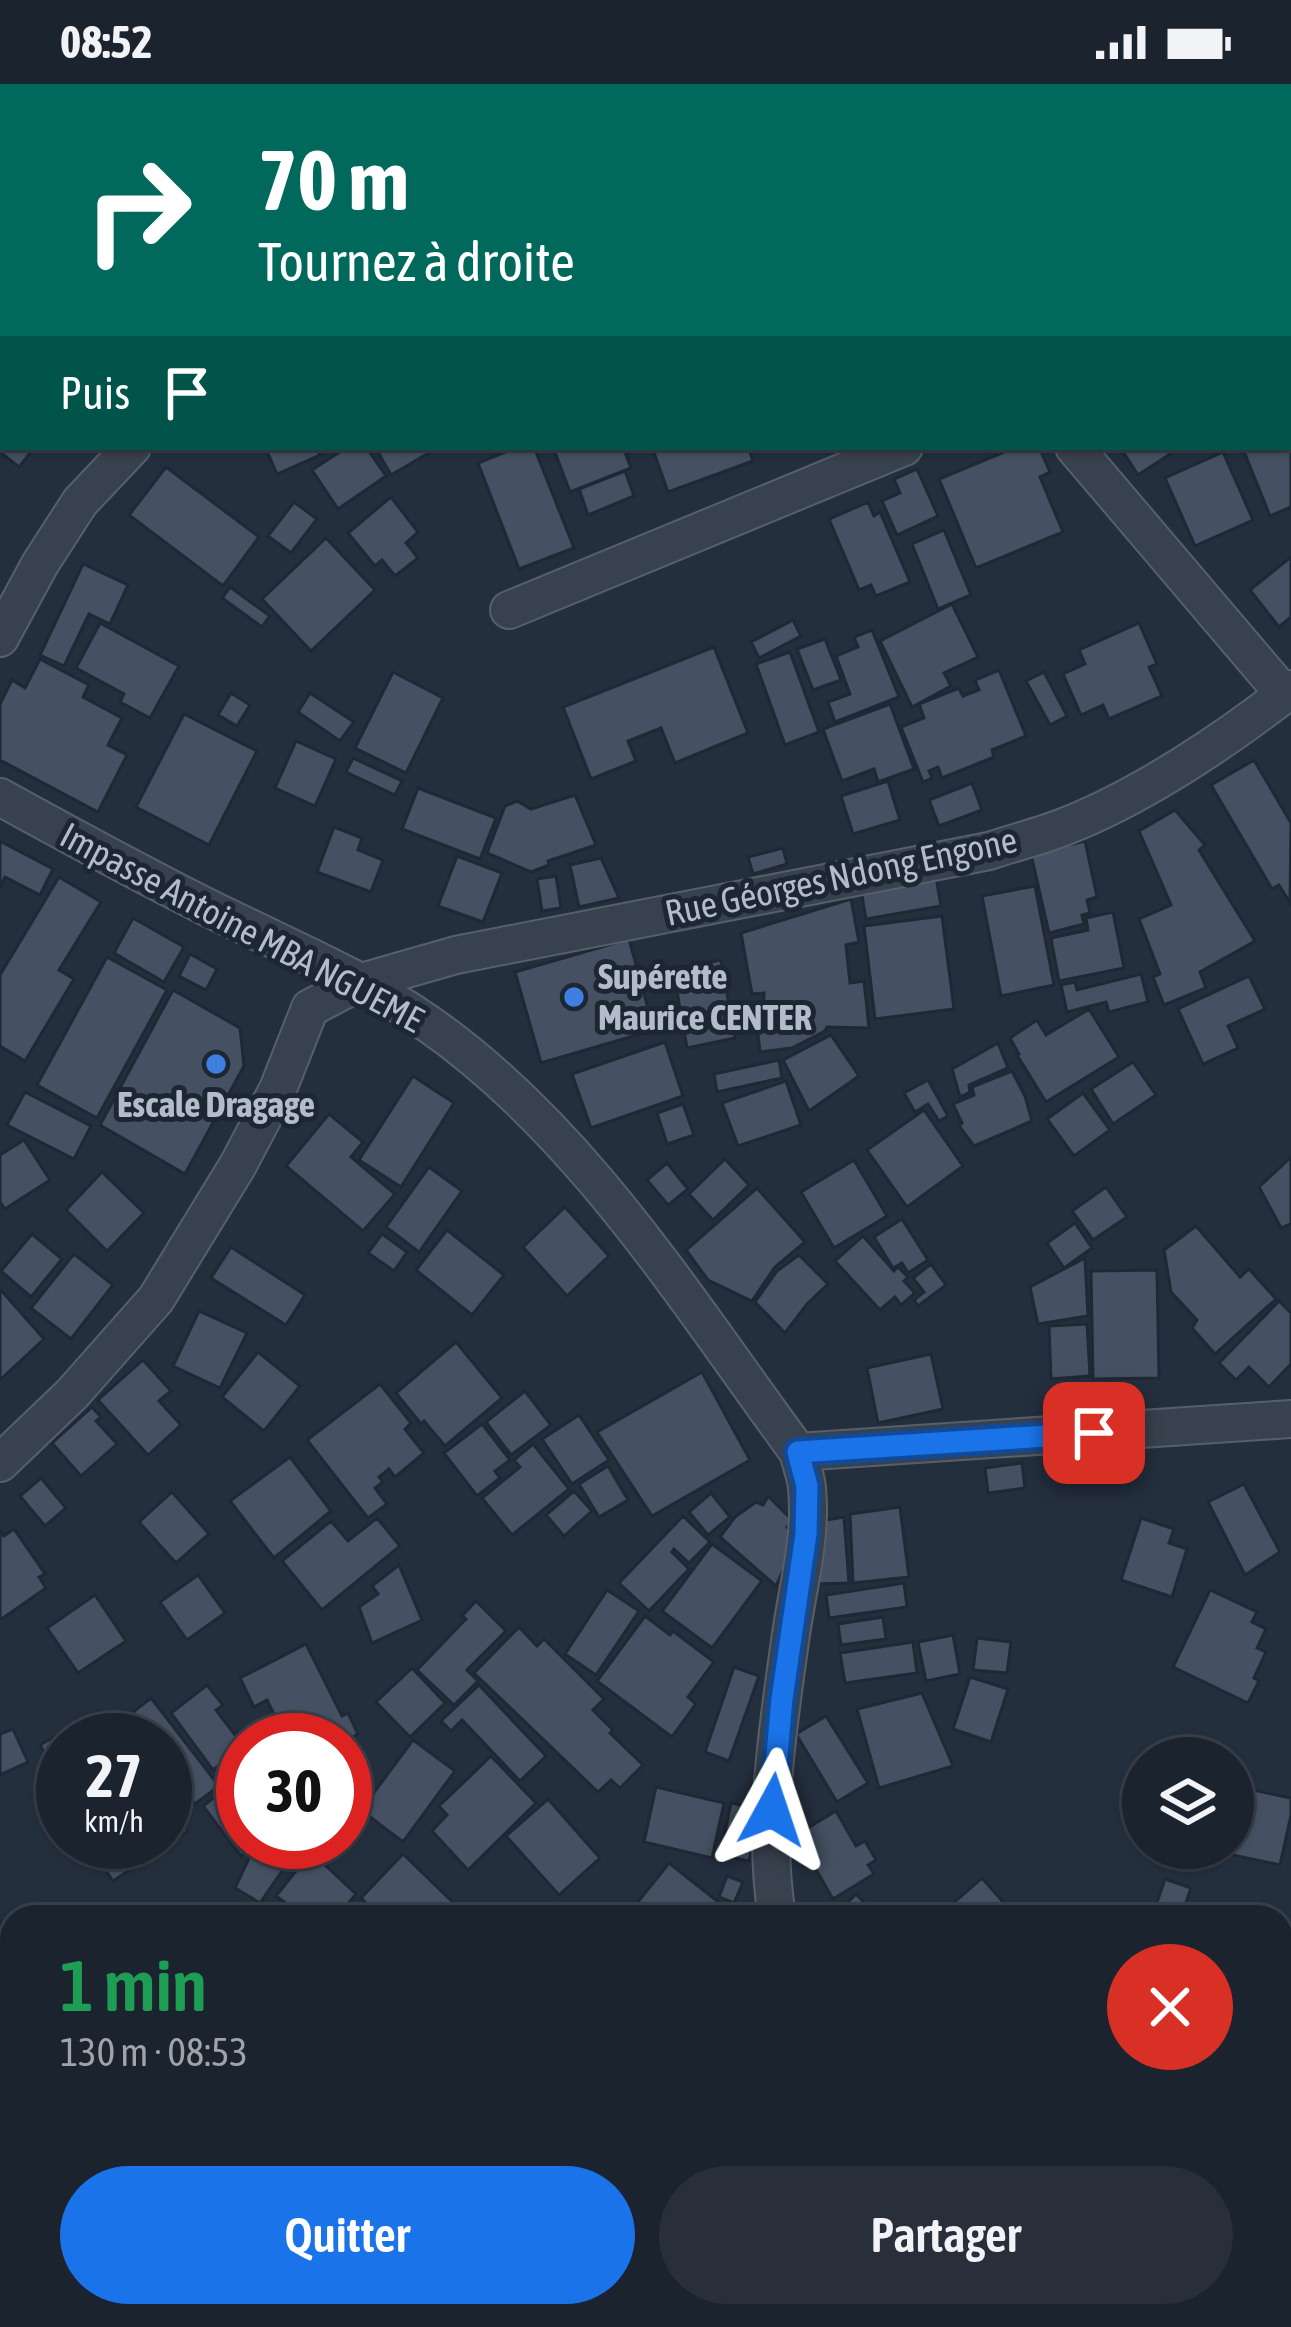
<!DOCTYPE html>
<html lang="fr">
<meta charset="utf-8">
<style>
body{margin:0;font-family:"Asap Condensed",sans-serif;background:#282f3a;color:#f1f3f6;height:100vh;display:flex;flex-direction:column;font-size:45px;white-space:nowrap}
*{box-sizing:border-box;margin:0}
p{font-size:39px;color:#a0a4aa}
.icon{flex:none;width:66px;height:66px;fill:none;stroke:currentColor;stroke-width:2;stroke-linecap:round;stroke-linejoin:round}
.map{position:relative;flex:1;overflow:hidden}
.side{position:absolute;left:0px;top:1821px;width:1293px;height:423px;display:flex;flex-direction:column;background:#1b232e;border-radius:36px 36px 0 0;box-shadow:0 3px 9px #0004,0 0 0 3px #39404a}
.side>*{flex:none}
.banner{position:absolute;left:0px;top:0px;width:1293px;height:366px;box-shadow:0 3px 9px #0004,0 0 0 3px #39404a;background:#00695c;color:#fff;overflow:hidden}
.fabs{position:absolute;left:1122px;top:1653px;display:grid;gap:24px}
.fabs a{display:grid;place-items:center;width:132px;height:132px;border-radius:50%;background:#1b232e;box-shadow:0 3px 9px #0004,0 0 0 3px #39404a;font-size:60px}
.speed{position:absolute;left:36px;top:1629px;display:flex;gap:24px;font-size:60px;font-weight:700;text-align:center}
.speed>*{display:grid;place-content:center;width:156px;height:156px;border-radius:50%;background:#1b232e;box-shadow:0 3px 9px #0004,0 0 0 3px #39404a;line-height:1}
.speed small{font-size:30px;font-weight:400}
.speed .limit{border:18px solid #d22;background:#fff;color:#111}
.pin{position:absolute;display:grid;place-items:center;width:102px;height:102px;color:#fff;margin:-51px;border-radius:24px;box-shadow:0 6px 18px #0006}
.me{position:absolute;width:132px;margin:-66px;rotate:5deg;stroke-linejoin:round;filter:drop-shadow(0 0 9px #0008)}
.turn{display:flex;align-items:center;gap:42px;height:252px;padding:0 60px;font-size:54px}
.turn .icon{width:156px;height:156px;stroke-width:2.5}
.turn b{display:block;font-size:84px;line-height:102px}
.then{display:flex;align-items:center;height:114px;padding:0 60px;background:#0003;gap:24px;font-size:45px}
.round{display:grid;place-items:center;flex:none;width:126px;height:126px;border-radius:63px;background:#282f3a}
.summary{display:flex;align-items:center;justify-content:space-between;height:204px;padding:0 60px}
h1{font-size:72px;font-weight:600;line-height:90px;color:#1e9e55}
.button{display:flex;gap:24px;margin-top:auto;padding:24px 60px}
.button a{flex:1;height:138px;border-radius:72px;background:#1a73e8;color:#fff;font-size:48px;font-weight:600;line-height:138px;text-align:center}
.button a+a{background:#282f3a;color:#f1f3f6}
.status{display:flex;justify-content:space-between;align-items:center;height:84px;padding:0 60px;background:#1b232e;direction:ltr}
.status svg{height:33px;fill:currentColor}
.map>svg:first-child{display:block}
.building{fill:#455162;stroke:#1f2835;stroke-width:3}
.lines{fill:none;stroke-linecap:round;stroke-linejoin:round}
.lane-casing{stroke:#565f6c;stroke-width:22}
.street-casing{stroke:#565f6c;stroke-width:40}
.lane{stroke:#38414e;stroke-width:18}
.street{stroke:#38414e;stroke-width:36}
.route-casing{stroke:#114b97;stroke-width:30}
.route{stroke:#1a73e8;stroke-width:21}
.shop-dot{fill:#3f7fe0;stroke:#1d2633;stroke-width:4.5}
.labels{text-anchor:middle;dominant-baseline:central;stroke-width:10;stroke-linejoin:round;paint-order:stroke}
.street-label{font-size:36px;fill:#b4bcc9;stroke:#1d2633}
.poi-label{font-size:36px;font-weight:bold;fill:#b4bcc9;stroke:#1d2633;text-anchor:start}
</style>
<div class="status"><b>08:52</b><svg viewBox="0 0 49 12"><path d="M0 12V9h3v3zM5 12V6h3v6zM10 12V3h3v9zM15 12V0h3v12zM26 1h20v11H26zM47 4h2v5h-2z"/></svg></div>
<div class="map">
<svg width="1291" height="2243" viewBox="0 0 1291 2243">
<rect width="100%" height="100%" fill="#242f3e"/>
<g class="building">
<path d="M0,0H81L79,3H3V79L0,76Z"/>
<path d="M0,284L3,287V363H35L19,383L0,368Z"/>
<path d="M1291,345V423L1270,432L1243,365L1290,363Z"/>
<path d="M265,363H316L320,371L277,390Z"/>
<path d="M347,363H366L386,392L338,425L312,386Z"/>
<path d="M375,363H439L391,391Z"/>
<path d="M518,363H534L574,464L519,485L478,379Z"/>
<path d="M553,363H623L631,384L570,408Z"/>
<path d="M652,363H748L753,377L668,408Z"/>
<path d="M1016,363H1039L1050,388L1040,393L1063,448L976,484L939,395Z"/>
<path d="M1120,363H1181L1138,391Z"/>
<path d="M1223,368L1253,436L1195,462L1165,394Z"/>
<path d="M166,383L259,453L223,502L129,431Z"/>
<path d="M917,385L938,432L897,451L882,417L900,409L894,395Z"/>
<path d="M625,387L634,412L588,431L579,405Z"/>
<path d="M391,413L418,448L406,459L418,474L395,492L382,476L375,482L348,449Z"/>
<path d="M294,418L317,435L291,469L268,452Z"/>
<path d="M868,418L874,432L880,428L910,498L876,512L871,501L859,506L829,435Z"/>
<path d="M944,446L971,511L938,525L912,460Z"/>
<path d="M326,454L375,506L311,567L262,515Z"/>
<path d="M1291,473V533L1279,543L1250,506Z"/>
<path d="M83,480L128,501L110,540L89,530L64,582L40,571Z"/>
<path d="M230,503L270,532L262,543L222,514Z"/>
<path d="M952,520L978,573L944,589L951,602L912,623L880,557Z"/>
<path d="M793,536L801,552L759,574L751,558Z"/>
<path d="M100,539L179,582L150,634L120,618L124,610L76,584Z"/>
<path d="M1139,539L1157,580L1149,583L1162,612L1109,635L1103,621L1081,631L1063,590L1085,580L1079,566Z"/>
<path d="M872,546L899,613L835,638L828,618L850,610L836,572L858,563L854,553Z"/>
<path d="M825,555L841,596L813,606L797,565Z"/>
<path d="M714,563L748,649L675,679L661,644L628,657L636,677L591,695L563,623Z"/>
<path d="M790,568L819,648L785,661L756,580Z"/>
<path d="M40,575L89,601L83,613L122,634L108,661L127,671L98,728L0,676V620L12,596L25,604Z"/>
<path d="M999,586L1026,652L992,666L994,673L942,694L938,683L929,687L932,694L923,698L901,643L924,634L919,620L959,604L963,612L979,606L975,596Z"/>
<path d="M393,588L443,614L406,689L355,664Z"/>
<path d="M1044,588L1067,632L1050,641L1026,597Z"/>
<path d="M231,609L250,621L237,642L218,631Z"/>
<path d="M310,609L354,638L340,657L298,628Z"/>
<path d="M890,620L914,685L878,698L874,685L842,697L823,645Z"/>
<path d="M184,630L257,667L209,761L136,723Z"/>
<path d="M296,657L336,675L315,722L275,704Z"/>
<path d="M353,674L402,697L395,711L346,688Z"/>
<path d="M1254,676L1291,739L1290,819L1279,801L1272,805L1211,701Z"/>
<path d="M888,697L900,736L853,750L841,712Z"/>
<path d="M972,699L982,726L939,742L929,716Z"/>
<path d="M418,704L496,734L480,775L402,745Z"/>
<path d="M575,711L596,761L548,777L549,781L531,788L487,769L505,722L517,717L531,725Z"/>
<path d="M1175,726L1205,761L1199,766L1255,857L1200,888L1206,904L1164,921L1153,893L1160,890L1139,835L1171,821L1139,747Z"/>
<path d="M334,743L362,754L358,766L383,776L371,808L317,788Z"/>
<path d="M0,757L53,785L40,811L5,793L0,804Z"/>
<path d="M1085,757L1097,813L1087,816L1090,829L1082,831L1084,840L1049,849L1031,770Z"/>
<path d="M783,764L787,780L753,790L748,773Z"/>
<path d="M457,772L502,789L483,838L438,822Z"/>
<path d="M601,774L619,814L579,823L570,781Z"/>
<path d="M556,792L561,824L542,827L537,795Z"/>
<path d="M59,793L101,818L59,886L74,895L25,977L0,962V891Z"/>
<path d="M936,793L941,822L866,835L861,806Z"/>
<path d="M1035,802L1054,901L1001,912L982,812Z"/>
<path d="M851,815L859,858L846,861L850,899L864,897L869,944L827,943L825,947L792,964L760,968L756,934L763,932L764,909L752,910L741,849Z"/>
<path d="M1113,828L1124,884L1059,897L1051,854L1088,846L1086,834Z"/>
<path d="M942,832L954,925L875,935L864,842Z"/>
<path d="M133,834L184,863L164,898L114,869Z"/>
<path d="M629,855L654,946L541,979L515,888Z"/>
<path d="M190,870L217,885L206,906L179,892Z"/>
<path d="M107,873L167,906L97,1034L37,1001Z"/>
<path d="M721,876L735,954L687,964L673,885Z"/>
<path d="M1141,890L1148,918L1109,928L1106,918L1067,928L1061,901L1075,898L1077,906Z"/>
<path d="M1249,892L1265,925L1228,942L1238,964L1203,980L1178,925Z"/>
<path d="M173,906L240,944L244,982L185,1090L100,1041Z"/>
<path d="M1089,925L1119,973L1046,1018L1017,971L1019,970L1010,954L1037,936L1046,951Z"/>
<path d="M831,951L859,992L809,1027L783,976Z"/>
<path d="M665,958L683,1012L591,1044L572,990Z"/>
<path d="M998,959L1008,984L969,1001L970,1008L960,1013L952,985Z"/>
<path d="M779,976L782,994L717,1008L714,990Z"/>
<path d="M1133,978L1156,1011L1113,1040L1091,1005Z"/>
<path d="M1012,987L1025,1012L1032,1037L974,1062L959,1042L962,1039L953,1020L974,1011L972,1003Z"/>
<path d="M413,992L454,1019L401,1103L359,1076Z"/>
<path d="M928,996L948,1032L939,1037L928,1020L915,1028L904,1009Z"/>
<path d="M786,997L801,1041L738,1062L722,1019Z"/>
<path d="M25,1008L91,1042L74,1075L7,1041Z"/>
<path d="M1083,1009L1110,1046L1074,1072L1047,1035Z"/>
<path d="M683,1020L694,1051L667,1060L657,1029Z"/>
<path d="M924,1026L963,1082L907,1123L867,1066Z"/>
<path d="M329,1030L363,1058L351,1073L395,1110L363,1147L286,1082Z"/>
<path d="M24,1056L50,1096L5,1125L0,1118V1071Z"/>
<path d="M1291,1073V1140L1281,1144L1259,1103Z"/>
<path d="M725,1075L749,1101L713,1136L689,1110Z"/>
<path d="M854,1076L887,1132L834,1164L801,1108Z"/>
<path d="M667,1079L688,1105L668,1121L647,1096Z"/>
<path d="M429,1083L462,1107L419,1168L386,1143Z"/>
<path d="M102,1088L144,1129L107,1167L66,1126Z"/>
<path d="M1106,1103L1127,1133L1093,1156L1072,1127Z"/>
<path d="M757,1104L805,1158L775,1183L752,1217L708,1196L686,1166Z"/>
<path d="M565,1123L609,1172L567,1212L523,1163Z"/>
<path d="M902,1135L928,1176L908,1189L902,1179L893,1184L874,1153Z"/>
<path d="M1075,1139L1092,1164L1064,1184L1047,1159Z"/>
<path d="M1196,1142L1240,1193L1249,1185L1276,1215L1215,1270L1192,1244L1197,1236L1171,1208L1164,1166Z"/>
<path d="M447,1146L504,1191L472,1231L416,1186Z"/>
<path d="M32,1150L62,1175L31,1213L1,1187Z"/>
<path d="M382,1150L407,1168L394,1187L368,1169Z"/>
<path d="M863,1152L894,1187L898,1183L908,1193L904,1197L915,1209L901,1221L895,1213L880,1226L835,1177Z"/>
<path d="M231,1163L305,1211L286,1241L211,1194Z"/>
<path d="M74,1170L113,1201L71,1255L31,1224Z"/>
<path d="M799,1171L828,1200L807,1220L785,1249L755,1218L777,1187Z"/>
<path d="M1085,1174L1088,1232L1038,1240L1030,1203Z"/>
<path d="M931,1180L946,1201L918,1222L914,1216L924,1208L913,1194Z"/>
<path d="M1157,1186L1159,1294L1093,1295L1091,1187Z"/>
<path d="M0,1205L44,1255L0,1296Z"/>
<path d="M1279,1217L1291,1229V1280L1269,1303L1249,1283L1236,1296L1219,1279Z"/>
<path d="M199,1227L247,1249L220,1304L173,1282Z"/>
<path d="M1087,1240L1090,1292L1051,1295L1049,1242Z"/>
<path d="M456,1258L502,1314L445,1362L424,1337L421,1340L396,1309Z"/>
<path d="M258,1268L300,1302L264,1347L222,1313Z"/>
<path d="M931,1270L943,1325L878,1339L867,1284Z"/>
<path d="M143,1276L171,1307L159,1317L181,1341L148,1371L98,1316Z"/>
<path d="M702,1288L750,1376L652,1432L597,1348Z"/>
<path d="M380,1300L411,1339L405,1345L424,1369L395,1393L389,1385L379,1393L383,1398L375,1404L387,1420L368,1434L307,1356Z"/>
<path d="M525,1307L551,1341L511,1371L486,1338Z"/>
<path d="M92,1323L101,1333L96,1337L117,1360L81,1392L52,1359Z"/>
<path d="M579,1331L609,1376L572,1400L542,1355Z"/>
<path d="M482,1340L510,1376L495,1387L500,1394L477,1412L444,1369Z"/>
<path d="M533,1360L569,1405L512,1451L482,1414L520,1383L514,1376Z"/>
<path d="M290,1373L331,1427L274,1474L230,1417Z"/>
<path d="M1022,1379L1025,1404L988,1409L985,1384Z"/>
<path d="M608,1382L628,1416L599,1433L579,1400Z"/>
<path d="M41,1394L66,1424L45,1442L20,1412Z"/>
<path d="M1244,1400L1280,1468L1245,1491L1208,1418Z"/>
<path d="M574,1407L592,1427L564,1452L546,1431Z"/>
<path d="M172,1408L209,1450L176,1479L139,1438Z"/>
<path d="M711,1409L730,1433L708,1451L689,1428Z"/>
<path d="M768,1412L793,1437L787,1443L796,1458L776,1502L720,1453L735,1433L756,1418L763,1421Z"/>
<path d="M900,1423L909,1493L853,1499L850,1430Z"/>
<path d="M683,1432L710,1458L689,1479L674,1465L672,1468L689,1485L649,1527L619,1499Z"/>
<path d="M844,1433L849,1499L815,1500L820,1437Z"/>
<path d="M377,1434L400,1462L322,1526L282,1477L331,1437L348,1457Z"/>
<path d="M1141,1434L1174,1445L1169,1459L1187,1465L1172,1513L1121,1496Z"/>
<path d="M14,1445L45,1490L39,1493L46,1504L0,1536V1447L4,1452Z"/>
<path d="M712,1460L762,1497L712,1564L662,1527Z"/>
<path d="M399,1481L422,1536L372,1559L359,1523L378,1510L372,1502Z"/>
<path d="M198,1491L225,1529L187,1556L160,1518Z"/>
<path d="M904,1499L907,1523L829,1534L826,1511Z"/>
<path d="M607,1506L639,1527L596,1591L565,1570Z"/>
<path d="M1210,1506L1257,1528L1252,1538L1266,1545L1257,1564L1266,1568L1254,1594L1259,1597L1248,1619L1173,1583Z"/>
<path d="M95,1511L126,1557L78,1589L47,1544Z"/>
<path d="M476,1517L506,1547L467,1586L478,1597L454,1621L417,1586L466,1535L462,1532Z"/>
<path d="M645,1532L670,1551L673,1547L714,1578L688,1613L696,1620L672,1653L597,1597Z"/>
<path d="M883,1533L886,1555L841,1561L838,1540Z"/>
<path d="M519,1543L537,1562L544,1555L604,1615L593,1626L613,1646L610,1649L643,1681L620,1704L611,1696L598,1708L474,1589Z"/>
<path d="M953,1551L960,1590L926,1597L918,1558Z"/>
<path d="M977,1554L1011,1558L1007,1589L973,1586Z"/>
<path d="M913,1558L917,1589L845,1599L840,1569Z"/>
<path d="M306,1560L342,1632L348,1629L358,1650L345,1657L273,1656L268,1646L279,1640L267,1616L254,1623L240,1594Z"/>
<path d="M734,1583L759,1592L729,1677L705,1668Z"/>
<path d="M412,1584L445,1619L410,1653L376,1618Z"/>
<path d="M970,1593L1008,1605L991,1658L953,1645Z"/>
<path d="M207,1601L223,1621L216,1626L235,1651L237,1649L243,1656V1663L213,1686L171,1629Z"/>
<path d="M479,1601L546,1672L520,1697L462,1636L451,1647L441,1637Z"/>
<path d="M922,1609L953,1682L879,1704L857,1625Z"/>
<path d="M151,1614L219,1702L195,1720L165,1680V1656H146L128,1632Z"/>
<path d="M99,1627L115,1656H63V1696L60,1697L40,1661Z"/>
<path d="M826,1632L868,1699L837,1718L796,1650Z"/>
<path d="M13,1645L28,1678L0,1691V1650Z"/>
<path d="M413,1656L455,1687L403,1758L361,1726Z"/>
<path d="M491,1672L536,1719L468,1786L432,1747L447,1731L439,1722Z"/>
<path d="M243,1692V1758H258L241,1772L203,1722Z"/>
<path d="M1233,1702L1291,1714V1731L1280,1781L1214,1767L1215,1764H1233Z"/>
<path d="M656,1703L724,1719L712,1774L644,1758Z"/>
<path d="M165,1712L188,1747L113,1797L88,1760L92,1758H165Z"/>
<path d="M548,1715L600,1774L559,1811L506,1752Z"/>
<path d="M731,1719L761,1725L749,1777L720,1771Z"/>
<path d="M836,1727L856,1762L865,1757L876,1776L868,1781L874,1790L833,1815L796,1751Z"/>
<path d="M268,1758H292L299,1762L260,1819L235,1804L250,1772Z"/>
<path d="M311,1768L356,1810L337,1833H305L276,1812Z"/>
<path d="M403,1770L468,1833H381L361,1814Z"/>
<path d="M669,1779L736,1832L735,1833H626Z"/>
<path d="M727,1792L743,1798L734,1819L719,1813Z"/>
<path d="M982,1794L1011,1827L1004,1833H937Z"/>
<path d="M1165,1795L1191,1804L1181,1833L1155,1824Z"/>
<path d="M856,1810L878,1833H833Z"/>
<path d="M0,1835L12,1864V1877L0,1883Z"/>
<path d="M1291,2112V2153L1281,2154V2113Z"/>
<path d="M0,2185L12,2186V2232H19L18,2243H0Z"/>
<path d="M1281,2224H1284L1288,2243H1223V2238L1244,2233L1245,2241L1253,2240L1252,2232H1281Z"/>
<path d="M97,2232H152V2243L97,2242Z"/>
<path d="M247,2232H285L287,2243H216L215,2237Z"/>
<path d="M293,2232H353L355,2243H296Z"/>
<path d="M364,2232H392L394,2243H359L357,2233Z"/>
<path d="M729,2232L733,2236L727,2243H658L647,2233Z"/>
<path d="M1016,2232H1058L1056,2243L1015,2237Z"/>
<rect x="1073" y="2232" width="53" height="11"/>
<path d="M1139,2232H1204L1205,2238L1180,2243H1141Z"/>
</g>
<g class="lines">
<defs>
<g id="lane">
<path d="M0,1915L12,1911"/>
<path d="M1281,2200H1291"/>
<path d="M212,2243L213,2232"/>
<path d="M787,2243L795,2232"/>
</g>
<g id="street">
<path d="M560,0L561,3"/>
<path d="M865,3L872,0"/>
<path d="M1290,187L1291,190"/>
<path d="M1074,363L1284,610"/>
<path d="M509,526L904,363"/>
<path d="M0,554L40,480L80,418L132,363"/>
<path d="M0,713C75,754 149,795 225,832C292,865 364,895 426,938C581,1045 688,1219 798,1368C801,1380 806,1392 807,1404C812,1452 798,1502 791,1550C778,1643 762,1740 777,1833"/>
<path d="M798,1368L1291,1335"/>
<path d="M0,1379L72,1310L156,1215L238,1081L278,1005L310,924L358,899L456,871L989,767C1013,759 1037,753 1061,744C1138,715 1226,656 1291,605"/>
<path d="M968,2232L973,2243"/>
</g>
</defs>
<use href="#lane" class="lane-casing"/>
<use href="#street" class="street-casing"/>
<use href="#lane" class="lane"/>
<use href="#street" class="street"/>
</g>
<g class="lines">
<defs>
<path id="route" d="M772,1726L782,1615L806,1450L807,1402L798,1368L1094,1349"/>
</defs>
<use href="#route" class="route-casing"/>
<use href="#route" class="route"/>
</g>
<g class="shop-dot">
<circle cx="574" cy="913" r="12"/>
<circle cx="216" cy="980" r="12"/>
</g>
<g class="labels">
<g class="street-label">
<text transform="translate(841 792) rotate(-12)">Rue Géorges Ndong Engone</text>
<text transform="translate(242 843) rotate(28)">Impasse Antoine MBA NGUEME</text>
</g>
<g class="poi-label">
<text x="598" y="892">Supérette<tspan x="598" dy="41">Maurice CENTER</tspan></text>
<text x="216" y="1020" text-anchor="middle">Escale Dragage</text>
</g>
</g>
</svg>
<div class="fabs">
<a><svg class="icon" aria-label="layers" viewBox="0 0 24 24"><path d="M12 4l9 5-9 5-9-5zM3 14l9 5 9-5"/></svg></a>
</div>
<div class="speed"><div>27<small>km/h</small></div><div class="limit">30</div></div>
<div class="pin" style="left:1094px;top:1349px;background:#d93025"><svg class="icon" aria-label="arrive" viewBox="0 0 24 24"><path d="M6 21V4h12l-3 4 3 4H6"/></svg></div>
<svg class="me" style="left:772px;top:1726px" viewBox="-20 -20 40 40"><path d="M0-17L14 15 0 8-14 15z" fill="#1a73e8" stroke="#fff" stroke-width="4"/></svg>
<div class="banner">
<div class="turn"><svg class="icon" aria-label="right" viewBox="0 0 24 24"><path d="M7 20v-9h11M14 6l5 5-5 5"/></svg><div><b>70 m</b>Tournez à droite</div></div>
<div class="then">Puis<svg class="icon" aria-label="arrive" viewBox="0 0 24 24"><path d="M6 21V4h12l-3 4 3 4H6"/></svg></div>
</div>
<section class="side">
<div class="summary"><div><h1>1 min</h1><p>130 m · 08:53</p></div><a class="round" style="background:#d93025;color:#fff"><svg class="icon" aria-label="close" viewBox="0 0 24 24"><path d="M6 6l12 12M18 6L6 18"/></svg></a></div>
<div class="button"><a>Quitter</a><a>Partager</a></div>
</section>
</div>
